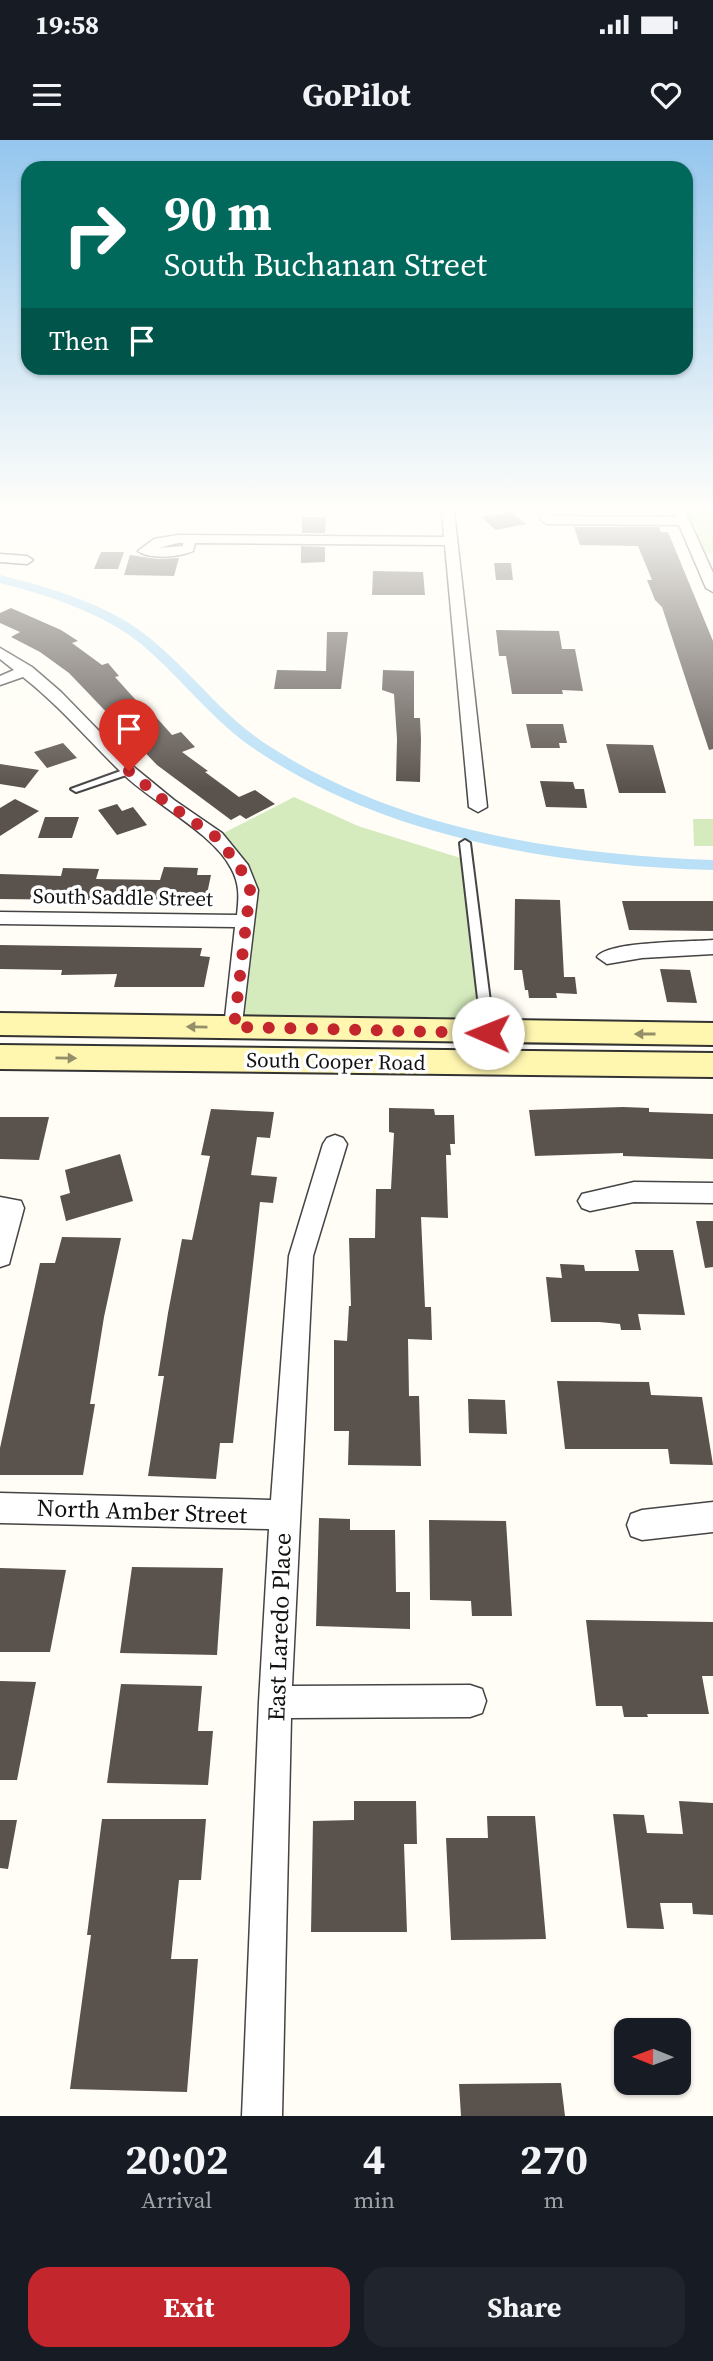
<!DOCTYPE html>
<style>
body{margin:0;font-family:"Source Serif 4",serif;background:#20242c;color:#f1f3f6;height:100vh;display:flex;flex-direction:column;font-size:26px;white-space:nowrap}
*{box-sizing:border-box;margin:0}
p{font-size:23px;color:#9ea1a6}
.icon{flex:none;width:38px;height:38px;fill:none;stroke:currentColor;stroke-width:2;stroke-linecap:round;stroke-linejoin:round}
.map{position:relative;height:1976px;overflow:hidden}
.sheet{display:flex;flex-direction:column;background:#171b24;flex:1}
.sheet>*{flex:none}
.top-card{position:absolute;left:21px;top:21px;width:672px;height:214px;border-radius:21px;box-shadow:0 2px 5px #0004;background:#00695c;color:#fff;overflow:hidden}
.needle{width:46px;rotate:271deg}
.controls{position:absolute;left:614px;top:1878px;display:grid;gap:14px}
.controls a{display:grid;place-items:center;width:77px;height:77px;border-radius:14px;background:#171b24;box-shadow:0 2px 5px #0004;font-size:35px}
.pin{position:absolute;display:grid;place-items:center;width:60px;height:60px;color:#fff;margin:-72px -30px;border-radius:50% 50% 50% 0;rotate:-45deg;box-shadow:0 0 7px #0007}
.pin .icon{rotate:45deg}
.me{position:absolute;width:77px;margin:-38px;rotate:271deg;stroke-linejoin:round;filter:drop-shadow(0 0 5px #0008)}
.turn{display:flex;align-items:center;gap:24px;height:147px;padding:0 28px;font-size:32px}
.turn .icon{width:91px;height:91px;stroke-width:2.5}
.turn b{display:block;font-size:49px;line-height:60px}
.then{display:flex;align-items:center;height:66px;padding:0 28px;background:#0003;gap:14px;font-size:26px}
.eta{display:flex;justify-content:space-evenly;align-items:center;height:119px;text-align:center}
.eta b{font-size:42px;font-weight:700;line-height:49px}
.cta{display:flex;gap:14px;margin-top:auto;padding:14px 28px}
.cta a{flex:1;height:80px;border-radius:21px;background:#c4262e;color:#fff;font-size:28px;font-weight:700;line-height:80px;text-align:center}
.cta a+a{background:#20242c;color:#f1f3f6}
.status{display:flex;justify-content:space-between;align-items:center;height:49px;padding:0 35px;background:#171b24;direction:ltr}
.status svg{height:19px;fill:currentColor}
header{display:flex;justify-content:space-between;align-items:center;height:91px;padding:0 28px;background:#171b24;font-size:32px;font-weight:700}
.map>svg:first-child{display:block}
.green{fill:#d5ebbd}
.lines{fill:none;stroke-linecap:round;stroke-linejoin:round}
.canal{fill:#b9e0f7;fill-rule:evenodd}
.building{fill:#5a524d}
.lane-casing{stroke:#444;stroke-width:4}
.street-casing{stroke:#444;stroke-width:3}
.secondary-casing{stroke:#333;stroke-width:4}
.lane{fill:#fff;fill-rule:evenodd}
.street{fill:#fff;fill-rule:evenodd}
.secondary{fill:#fff6b0;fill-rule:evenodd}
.oneway{fill:#948f68}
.route{stroke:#c4262e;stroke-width:12;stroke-dasharray:0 21.6}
.labels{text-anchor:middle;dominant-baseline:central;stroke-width:7;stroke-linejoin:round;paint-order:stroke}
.street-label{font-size:21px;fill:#111;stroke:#fff}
.near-street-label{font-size:24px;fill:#111;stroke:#fff}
</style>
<div class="status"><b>19:58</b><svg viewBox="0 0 49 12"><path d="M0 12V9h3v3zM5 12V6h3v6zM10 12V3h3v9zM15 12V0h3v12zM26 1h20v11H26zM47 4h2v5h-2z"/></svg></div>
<header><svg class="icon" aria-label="menu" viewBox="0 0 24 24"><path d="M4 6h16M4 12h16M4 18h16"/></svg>GoPilot<svg class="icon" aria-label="heart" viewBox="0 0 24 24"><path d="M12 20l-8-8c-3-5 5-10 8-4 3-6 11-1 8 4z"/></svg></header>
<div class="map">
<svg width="713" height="1976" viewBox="0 0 713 1976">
<rect width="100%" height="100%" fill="#fffdf5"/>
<g class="green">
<path d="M687,371H713V414H706Z"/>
<path d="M294,657L358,686L467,720L488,893L234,887L249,750L216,697Z"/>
<path d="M693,679H713V706H694Z"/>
</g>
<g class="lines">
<path class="canal" d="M0,435C50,448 105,463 146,495C188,528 219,572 263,602C395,690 558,714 713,720V730C555,725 386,699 253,608C209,578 178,533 136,500C97,471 47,455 0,443Z"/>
</g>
<g class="building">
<path d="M510,372L526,384L496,390L481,377Z"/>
<path d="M302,377H326L325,393H302Z"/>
<path d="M574,387H659L661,392H668L713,501V609L709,610L662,467L655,460L647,440H652L638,406L580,405Z"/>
<path d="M301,406L325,407V422L301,423Z"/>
<path d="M101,412H124L118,429H94Z"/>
<path d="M130,415L157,419L179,418L174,436L124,435Z"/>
<path d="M494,423H511L513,440H496Z"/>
<path d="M373,431L423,432L425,455H372Z"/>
<path d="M11,468L61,490L78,501L72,503L102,525L108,523L119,536L115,537L152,578L156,577L172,595L181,592L195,607L182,612L208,631L205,632L239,657L255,650L275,664L246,679L240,675L231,680L157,625L69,533L40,512L11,497L20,492L0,483V473Z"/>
<path d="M496,490L559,491L562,509H575L583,551L562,550L563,554H512L506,516H499Z"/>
<path d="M327,492H348L341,549H274L277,530L326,531Z"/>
<path d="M383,530L414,531V578H420L421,599L420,642L396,641L397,599L394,554L382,550Z"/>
<path d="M526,584H563L567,603H559L560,608H531Z"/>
<path d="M63,603L77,618L47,628L34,612Z"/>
<path d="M606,604L653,605L666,653H619Z"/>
<path d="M0,624L39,630L25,648L0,644Z"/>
<path d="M540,641L573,642L575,649H584L587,668L546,667Z"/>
<path d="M15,659L39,671L0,696V668Z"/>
<path d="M117,664L122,671L133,667L147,685L117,695L98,670Z"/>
<path d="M45,677H79L72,698H38Z"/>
<path d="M164,727L198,728L197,735H211L207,754L186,753L184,761L0,759V734L61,736L63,728L99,729L96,739L160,740Z"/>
<path d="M515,759L560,760L564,837H575L577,854L556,853L557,858H529L528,850H525L522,830H514Z"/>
<path d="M622,761H713V791L629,790Z"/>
<path d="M0,805L202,808L200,816L210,817L204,847H114L117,834L61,835L62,830L0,829Z"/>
<path d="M660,829L690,830L697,863L667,862Z"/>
<path d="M623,967L649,968V972L713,974V1019L623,1016V1013L535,1016L529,970Z"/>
<path d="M389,968L434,969L435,975H454L455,1004H450L451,1015H446L448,1078L421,1077L425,1167H431L432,1200L408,1199L409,1256H419L421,1326L348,1325L349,1291H334V1200L347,1201L349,1166H351L349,1098H375L376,1049H391L394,993L389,992Z"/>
<path d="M211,969L274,972L270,998L257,997L251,1035L277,1037L273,1063L260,1062L233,1303H220L216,1339L148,1336L164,1236H158L168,1173L182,1099L192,1100L210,1016L201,1015Z"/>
<path d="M0,977H49L39,1020L0,1019Z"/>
<path d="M120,1014L133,1061L66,1081L60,1056L70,1053L65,1030Z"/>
<path d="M696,1081H713V1127L705,1128Z"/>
<path d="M62,1097L121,1098L104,1177L90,1264H95L83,1335H0V1308L40,1123H55Z"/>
<path d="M635,1110H673L685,1175L638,1174L641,1190H621L620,1184L599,1182H551L546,1137L562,1138L560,1124L584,1125L585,1131H639Z"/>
<path d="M557,1241L649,1242L651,1255L702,1257L713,1325L670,1324L668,1309H565Z"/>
<path d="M468,1259L505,1260L507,1294L469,1293Z"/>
<path d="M319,1378L350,1379V1390H395L396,1452H410V1489L316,1486Z"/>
<path d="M429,1380L506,1381L512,1476H472L471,1461L430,1460Z"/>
<path d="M132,1427L223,1428L217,1515L120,1513Z"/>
<path d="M0,1428L66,1430L50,1512H0Z"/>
<path d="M586,1480L713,1482V1536H702L709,1574H647L648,1577H624L622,1566H596Z"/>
<path d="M0,1541L36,1542L17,1640H0Z"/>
<path d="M121,1544L202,1546L198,1591H213L208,1645L107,1643Z"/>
<path d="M354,1661H416L417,1704H404L407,1792H311L313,1681L354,1680Z"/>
<path d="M679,1661L713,1663V1775L693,1774L692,1763H660L664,1789L627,1788L613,1674L644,1675L647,1693L683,1694Z"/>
<path d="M487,1676H535L546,1799L451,1800L446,1698H488Z"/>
<path d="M102,1679H206L201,1740H179L171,1819H198L187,1952L70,1949L91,1795H87Z"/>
<path d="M0,1680H17L8,1729L0,1728Z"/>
<path d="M561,1943L565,1976H461L459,1944Z"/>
</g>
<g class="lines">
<defs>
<g id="lane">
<path d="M129,628L133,631L132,633L79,651L76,652L71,649Z"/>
<path d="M465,700L470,703L494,893L488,897L482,893L460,703Z"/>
</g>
<g id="street">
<path d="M442,371H454L487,667L478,672L469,667L445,405L195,403L193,411C180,417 150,420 138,411L154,399L178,395L444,397ZM178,403H183V406L158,408Z"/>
<path d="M539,371H551L552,376L676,377L673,371H685L713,433V452L706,448L679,385L547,384L541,380Z"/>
<path d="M0,414L27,416L33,420L27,424L0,422Z"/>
<path d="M0,508L32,527L61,552L135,628L174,660L222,693L248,725L258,750L241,892H227L224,887L235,787L0,784V772L237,775C239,757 240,744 231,728C213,693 153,663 123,634C89,601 60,566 23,537L0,545V536L14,530L0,519Z"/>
<path d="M713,800V814L642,818L607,824L597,817C607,801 692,802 713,800Z"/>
<path d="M335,995L343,998L347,1004L313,1116L292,1546L470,1545L482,1549L486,1561L482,1573L470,1577L291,1578L282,1976H242L259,1562L269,1389L0,1383V1353L271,1360L289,1116L323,1004L327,998Z"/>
<path d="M634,1042L713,1043V1063L634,1062L590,1071L582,1068L578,1061L582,1054Z"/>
<path d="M0,1057L21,1061L24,1068L9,1124L0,1127Z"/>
<path d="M713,1362V1392L642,1400L631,1396L627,1385L631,1374L642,1370Z"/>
</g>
<g id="secondary">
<path d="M0,873L713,883V905L0,895Z"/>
<path d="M0,905L713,913V937L0,929Z"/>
</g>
</defs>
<use href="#lane" class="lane-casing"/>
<use href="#street" class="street-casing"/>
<use href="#secondary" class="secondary-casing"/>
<use href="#lane" class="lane"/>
<use href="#street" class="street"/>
<use href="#secondary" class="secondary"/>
</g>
<defs><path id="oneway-solid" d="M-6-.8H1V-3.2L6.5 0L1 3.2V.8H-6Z" transform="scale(1.75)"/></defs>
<g class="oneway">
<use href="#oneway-solid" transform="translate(197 887) rotate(-179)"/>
<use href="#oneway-solid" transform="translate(645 894) rotate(-180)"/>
<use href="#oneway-solid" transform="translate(66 918) rotate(1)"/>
</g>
<linearGradient id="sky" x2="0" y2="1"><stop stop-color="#95c6ee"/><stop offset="0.57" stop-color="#fffefa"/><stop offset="1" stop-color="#fffefa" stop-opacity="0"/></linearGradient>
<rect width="713" height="648" fill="url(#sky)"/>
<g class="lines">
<path class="route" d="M129,631L168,664L216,697L239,725L250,750L234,887L488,893"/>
</g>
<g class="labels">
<g class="street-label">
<text transform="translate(123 757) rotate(1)">South Saddle Street</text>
<text transform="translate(336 921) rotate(1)">South Cooper Road</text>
</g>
<g class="near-street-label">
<text transform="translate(142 1371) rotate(2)">North Amber Street</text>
<text transform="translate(279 1487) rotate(-88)">East Laredo Place</text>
</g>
</g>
</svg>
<div class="controls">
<a><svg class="needle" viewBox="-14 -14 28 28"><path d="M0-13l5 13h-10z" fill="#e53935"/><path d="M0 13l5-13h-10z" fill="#9ea1a6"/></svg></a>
</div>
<div class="pin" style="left:129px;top:631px;background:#d93025"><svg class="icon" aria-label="arrive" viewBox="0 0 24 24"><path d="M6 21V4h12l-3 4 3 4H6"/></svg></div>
<svg class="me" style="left:488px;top:893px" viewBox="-20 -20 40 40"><circle r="19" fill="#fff"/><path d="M0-13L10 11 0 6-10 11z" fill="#c4262e"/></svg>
<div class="top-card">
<div class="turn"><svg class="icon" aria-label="right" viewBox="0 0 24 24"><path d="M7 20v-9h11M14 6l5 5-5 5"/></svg><div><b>90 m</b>South Buchanan Street</div></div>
<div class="then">Then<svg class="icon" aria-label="arrive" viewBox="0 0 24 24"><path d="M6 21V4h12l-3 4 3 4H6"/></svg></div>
</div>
</div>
<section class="sheet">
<div class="eta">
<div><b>20:02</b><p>Arrival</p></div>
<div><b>4</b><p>min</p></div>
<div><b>270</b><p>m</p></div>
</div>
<div class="cta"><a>Exit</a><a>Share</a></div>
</section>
